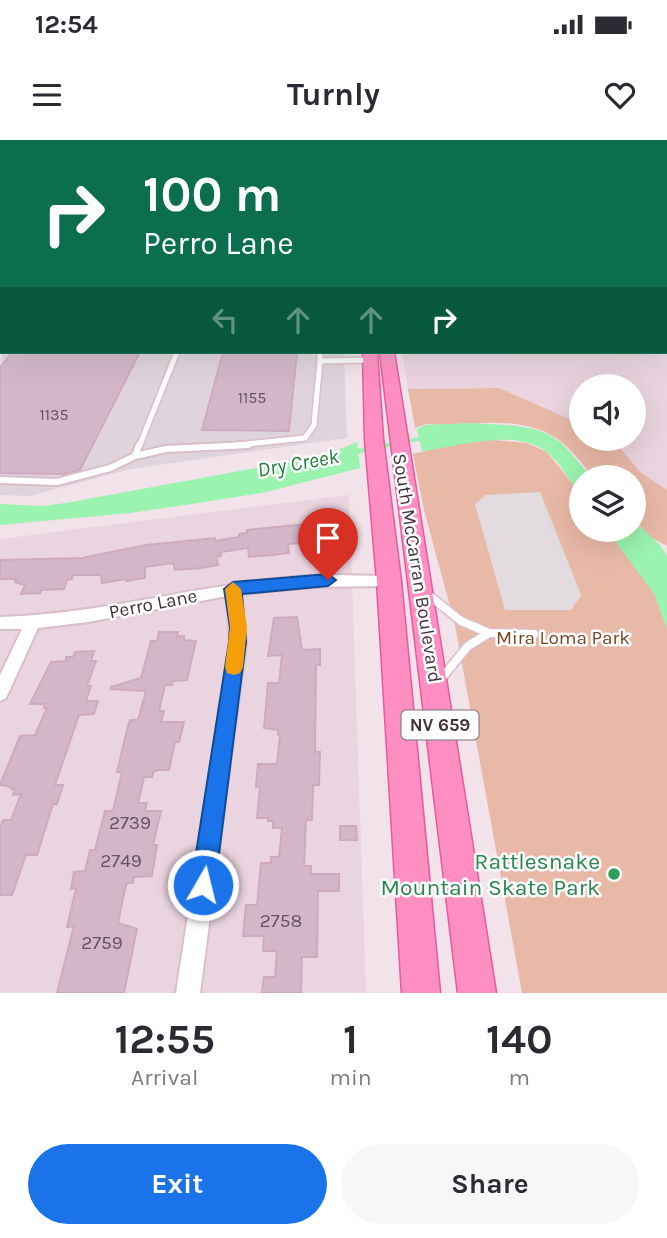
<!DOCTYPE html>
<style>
body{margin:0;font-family:Karla,sans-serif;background:#f7f7f7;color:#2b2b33;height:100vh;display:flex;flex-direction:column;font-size:26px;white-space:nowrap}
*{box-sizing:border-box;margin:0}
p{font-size:23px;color:#7c7c81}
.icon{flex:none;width:38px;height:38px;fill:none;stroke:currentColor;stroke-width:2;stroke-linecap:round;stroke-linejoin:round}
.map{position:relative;height:853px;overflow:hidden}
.details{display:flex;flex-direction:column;background:#fff;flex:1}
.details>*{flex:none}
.top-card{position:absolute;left:0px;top:0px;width:668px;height:214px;box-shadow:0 7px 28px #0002;background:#0b6e4f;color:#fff;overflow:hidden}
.tools{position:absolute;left:569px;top:234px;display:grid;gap:14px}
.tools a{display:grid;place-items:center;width:77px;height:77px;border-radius:50%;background:#fff;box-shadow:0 7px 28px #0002;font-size:35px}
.pin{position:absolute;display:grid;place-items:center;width:60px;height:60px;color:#fff;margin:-72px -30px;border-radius:50% 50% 50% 0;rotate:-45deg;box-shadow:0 0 7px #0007}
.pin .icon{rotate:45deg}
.me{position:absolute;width:77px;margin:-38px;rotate:8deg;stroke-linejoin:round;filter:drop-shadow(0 0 5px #0008)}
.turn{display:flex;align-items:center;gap:24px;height:147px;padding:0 28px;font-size:32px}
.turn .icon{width:91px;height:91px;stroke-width:2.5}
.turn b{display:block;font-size:49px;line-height:60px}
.lanes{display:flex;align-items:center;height:66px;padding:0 28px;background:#0003;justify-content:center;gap:35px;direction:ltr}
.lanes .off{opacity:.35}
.eta{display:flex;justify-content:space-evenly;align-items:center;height:119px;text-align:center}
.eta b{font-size:42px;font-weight:700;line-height:49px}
.cta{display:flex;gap:14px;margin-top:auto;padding:14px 28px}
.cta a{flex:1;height:80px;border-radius:42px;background:#1a73e8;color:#fff;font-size:28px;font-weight:700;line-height:80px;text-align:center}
.cta a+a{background:#f7f7f7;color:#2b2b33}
.status{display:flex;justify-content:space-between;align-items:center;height:49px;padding:0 35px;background:#fff;direction:ltr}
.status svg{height:19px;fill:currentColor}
header{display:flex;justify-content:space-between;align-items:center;height:91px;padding:0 28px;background:#fff;font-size:32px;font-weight:700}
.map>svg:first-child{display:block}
.residential{fill:#ead4df}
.industrial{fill:#e0d4dc}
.green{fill:#e9b9a8}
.parking{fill:#e2dbdf}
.water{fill:#9af3ae}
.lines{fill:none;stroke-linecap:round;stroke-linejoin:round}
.stream-far1{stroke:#9af3ae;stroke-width:3.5}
.stream{stroke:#9af3ae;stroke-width:4.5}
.building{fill:#d3b7c8;stroke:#cfaabf;stroke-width:2}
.service-far2-casing{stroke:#d9becc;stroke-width:8}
.service-far1-casing{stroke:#d9becc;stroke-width:10}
.service-casing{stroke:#d9becc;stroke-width:11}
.minor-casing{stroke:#d9becc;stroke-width:4}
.primary-casing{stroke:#e9599e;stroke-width:3}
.service-far2{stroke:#fff;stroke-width:5}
.service-far1{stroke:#fff;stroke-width:6}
.service{stroke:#fff;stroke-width:8}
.minor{fill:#fff;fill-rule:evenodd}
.primary{fill:#ff8ec3;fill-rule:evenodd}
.route{fill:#1a73e8;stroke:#114b97;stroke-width:2}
.slow{fill:#f59e0b}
.leisure-dot{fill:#2e9e5b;stroke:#fff;stroke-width:2.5}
.labels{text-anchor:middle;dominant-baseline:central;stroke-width:5;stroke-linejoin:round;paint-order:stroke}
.number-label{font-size:16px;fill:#67535f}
.shield{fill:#fff;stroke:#7b7076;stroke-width:2}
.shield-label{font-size:18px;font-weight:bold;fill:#43323c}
.street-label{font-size:19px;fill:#43323c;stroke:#fff}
.park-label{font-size:19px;fill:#774824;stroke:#fff}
.near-number-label{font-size:19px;fill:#67535f}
.water-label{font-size:21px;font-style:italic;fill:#208238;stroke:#fff}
.near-leisure-label{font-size:23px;fill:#27864d;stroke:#fff;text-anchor:end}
</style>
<div class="status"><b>12:54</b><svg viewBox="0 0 49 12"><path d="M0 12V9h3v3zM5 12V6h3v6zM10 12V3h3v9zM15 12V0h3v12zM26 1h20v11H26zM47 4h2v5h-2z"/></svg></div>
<header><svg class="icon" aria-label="menu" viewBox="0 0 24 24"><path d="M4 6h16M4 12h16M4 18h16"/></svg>Turnly<svg class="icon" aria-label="heart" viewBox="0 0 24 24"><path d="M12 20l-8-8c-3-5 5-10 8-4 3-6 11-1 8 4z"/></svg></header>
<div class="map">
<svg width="667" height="853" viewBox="0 0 667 853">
<rect width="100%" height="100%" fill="#f2e2ea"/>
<g class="residential">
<path d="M667,201V350L640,332L613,299H634V247H581V284L499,248L408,249L402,212H667Z"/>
<path d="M349,355L366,853H0V399Z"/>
</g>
<path class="industrial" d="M2,170V212H344L347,298L130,329L30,356L0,355Z"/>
<g class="green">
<path d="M499,248L581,284V299H613L640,332L667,350V406L650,397L634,379V338H594C582,324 571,308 556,298C517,273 468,287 426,284L415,288L408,249Z"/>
<path d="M494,300L527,303L547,312L581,354V390H611L667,469V853H522L455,485L424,370L413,314L465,301Z"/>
</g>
<path class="parking" d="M540,352L581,455L571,470H505L475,364L486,355Z"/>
<g class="water">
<path d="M474,283C503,286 540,282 563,305C573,315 582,327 592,338H581V356C571,343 560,322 547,312C514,287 458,307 422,311L417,289L425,285Z"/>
<path d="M357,302L360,328L266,352L199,363L130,373L0,385V364L42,366L66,363L327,315Z"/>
<path d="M634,381L660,405L667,416V489L654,454L607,390H634Z"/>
</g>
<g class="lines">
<path class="stream-far1" d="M379,307L423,298"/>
<path class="stream" d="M354,312L388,305"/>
</g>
<g class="building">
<path d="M13,212H140L80,330L64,334L0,333V227Z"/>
<path d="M223,212H297L289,291L202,290Z"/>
<path d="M307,382L333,384V413H316V402L288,404L289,413L273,415L249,417L248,408L221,412V416L216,417L218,425L201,428L175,430L173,423L145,427V438L126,441V439L102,443L101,435H73L72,439L67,440L64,449L41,450L40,453L21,454L25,445L15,442L16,439H0V420L82,418L146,405L215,398V401L239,397V394L247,393V390L307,384Z"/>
<path d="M297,477L302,510L320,509V525H316L315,612H320L319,645H313L312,680H306L304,726H311V734H339V751H318L317,817H302L301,853H262L264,837H275L277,811H263L264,796H243L246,765H257L261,723H271V717H279L282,688H273V681H268V678H257L260,647H256L258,624H277L280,595H278V590L264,588L268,543H279L282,515L268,516L274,478Z"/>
<path d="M159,492H178L177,496H184V500L196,501L187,540L173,541L172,545H165L159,571H164L161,582H184L179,602H175L169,630H158L153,632L152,637H144L138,663H147L145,671H161L153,705H157L152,736L134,737L133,743H127L124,753L118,783L137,789L124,853H57L74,786L67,787L76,748L71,749L74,732L85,731L90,710H95L105,671H113L122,632H117L128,586L130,580H138L146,551L111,549V547L141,538L151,501H157Z"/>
<path d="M94,511L91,521H96L87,546H91L86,561H98L94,574L79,575L55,645H63L57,664H53L37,715H26L12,755H0V687L3,680H11L21,654L13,655L15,649H11L12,647L0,645L20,596L35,595L47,568H44L45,564H30L51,522L66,521V517H73L75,512Z"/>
<path d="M340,686H356L357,700H340Z"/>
</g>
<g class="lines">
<defs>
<g id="service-far2">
<path d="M0,200L2,198"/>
<path d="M320,212V221L371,220"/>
<path d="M139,307L177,212"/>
<path d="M219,307L305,298L314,285L320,221"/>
</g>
<g id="service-far1">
<path d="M135,316L139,305"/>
<path d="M0,340L57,342L110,328L135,316L166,309L248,305"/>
</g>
<g id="service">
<path d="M426,453L461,481L489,493L534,494"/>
<path d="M440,540L468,506L489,493"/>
</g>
<path id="minor" d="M330,435L389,436L394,437L396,441L394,445L389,446L311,447L241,454L246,502L200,853H176L230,502L227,456L88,482L38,488L6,558L0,561V535L22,489H0V477C112,474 219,438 330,435Z"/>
<g id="primary">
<path d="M363,212H377L383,299L401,441L440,853H402L377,441L365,299Z"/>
<path d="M380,212H394L496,853H458Z"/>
</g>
</defs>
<use href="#service-far2" class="service-far2-casing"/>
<use href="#service-far1" class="service-far1-casing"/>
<use href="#service" class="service-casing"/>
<use href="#minor" class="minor-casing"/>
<use href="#primary" class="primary-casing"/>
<use href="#service-far2" class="service-far2"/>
<use href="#service-far1" class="service-far1"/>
<use href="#service" class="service"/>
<use href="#minor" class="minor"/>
<use href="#primary" class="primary"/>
</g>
<linearGradient id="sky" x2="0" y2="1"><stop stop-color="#89cdd1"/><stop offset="0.49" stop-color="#f9f2f6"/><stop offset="1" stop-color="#f9f2f6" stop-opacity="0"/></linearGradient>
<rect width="667" height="234" fill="url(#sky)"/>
<path class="route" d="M328,434L336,440L328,446L242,454L246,502L215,745L212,754L203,757L194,754L191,745L229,502L230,487L224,449L233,442Z"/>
<path class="slow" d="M233,442L241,449L247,487L243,527L240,533L234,535L227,533L225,527L230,487L225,449Z"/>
<circle class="leisure-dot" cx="614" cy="734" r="7"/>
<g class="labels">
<g class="number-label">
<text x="252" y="257">1155</text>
<text x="54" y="274">1135</text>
</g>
<rect class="shield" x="401.5" y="570.5" width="77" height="29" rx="5"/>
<g class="shield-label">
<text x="440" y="585">NV 659</text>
</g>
<g class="street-label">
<text transform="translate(417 428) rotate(81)">South McCarran Boulevard</text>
<text transform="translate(153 464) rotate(-11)">Perro Lane</text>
</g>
<g class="park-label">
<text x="563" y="498">Mira Loma Park</text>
</g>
<g class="near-number-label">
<text x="130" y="683">2739</text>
<text x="121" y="721">2749</text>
<text x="281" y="781">2758</text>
<text x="102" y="803">2759</text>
</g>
<g class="water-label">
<text transform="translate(298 323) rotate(-10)">Dry Creek</text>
</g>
<g class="near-leisure-label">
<text x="600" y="721">Rattlesnake<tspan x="600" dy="26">Mountain Skate Park</tspan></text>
</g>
</g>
</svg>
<div class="tools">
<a><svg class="icon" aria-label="sound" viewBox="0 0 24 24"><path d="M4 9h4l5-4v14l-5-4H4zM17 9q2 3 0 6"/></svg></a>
<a><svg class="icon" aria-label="layers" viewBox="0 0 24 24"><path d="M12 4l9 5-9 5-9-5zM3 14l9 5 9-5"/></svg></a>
</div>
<div class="pin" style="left:328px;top:440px;background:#d93025"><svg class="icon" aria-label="arrive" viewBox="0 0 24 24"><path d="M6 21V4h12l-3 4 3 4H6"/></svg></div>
<svg class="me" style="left:203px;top:745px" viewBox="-20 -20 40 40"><circle r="17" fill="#1a73e8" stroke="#fff" stroke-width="3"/><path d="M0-11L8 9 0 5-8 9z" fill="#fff"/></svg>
<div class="top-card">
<div class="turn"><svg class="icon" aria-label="right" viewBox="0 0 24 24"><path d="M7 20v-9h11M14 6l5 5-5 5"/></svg><div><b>100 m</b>Perro Lane</div></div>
<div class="lanes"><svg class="icon off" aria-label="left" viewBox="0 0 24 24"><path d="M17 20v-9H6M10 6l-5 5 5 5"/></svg><svg class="icon off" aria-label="ahead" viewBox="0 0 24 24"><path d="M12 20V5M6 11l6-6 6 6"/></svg><svg class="icon off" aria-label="ahead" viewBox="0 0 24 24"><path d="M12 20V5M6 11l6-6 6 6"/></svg><svg class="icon" aria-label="right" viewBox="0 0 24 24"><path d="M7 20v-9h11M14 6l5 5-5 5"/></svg></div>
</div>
</div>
<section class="details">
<div class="eta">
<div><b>12:55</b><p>Arrival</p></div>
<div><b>1</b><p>min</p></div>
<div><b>140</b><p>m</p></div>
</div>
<div class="cta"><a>Exit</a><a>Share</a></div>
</section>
